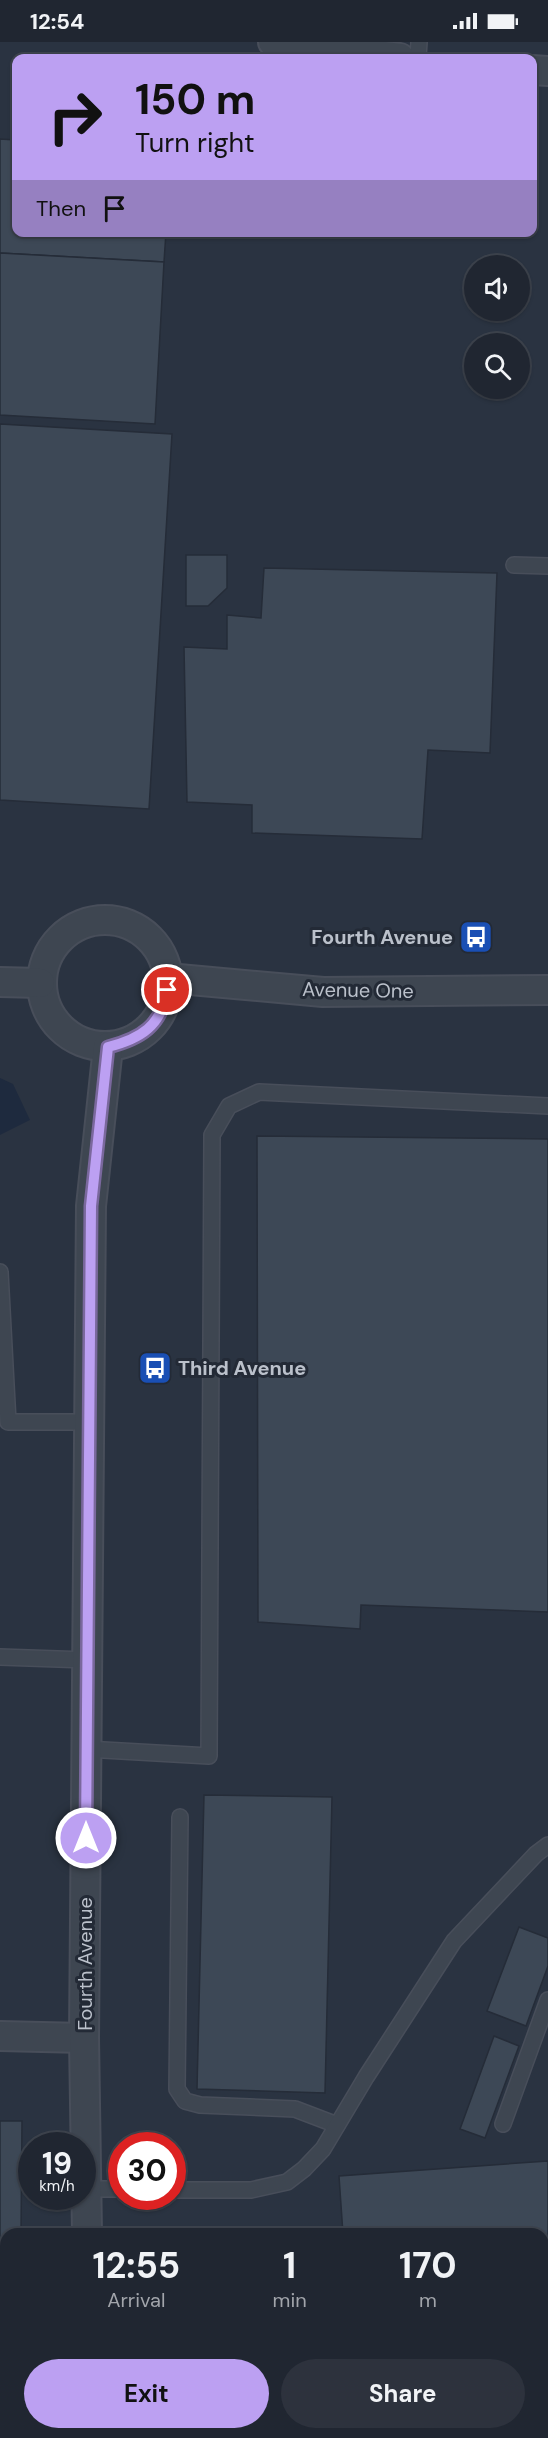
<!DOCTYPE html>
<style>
body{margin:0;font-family:"DM Sans",sans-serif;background:#2d323d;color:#f1f3f6;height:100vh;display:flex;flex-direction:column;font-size:22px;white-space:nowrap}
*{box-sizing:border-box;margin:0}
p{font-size:20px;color:#a2a5ab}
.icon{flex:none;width:33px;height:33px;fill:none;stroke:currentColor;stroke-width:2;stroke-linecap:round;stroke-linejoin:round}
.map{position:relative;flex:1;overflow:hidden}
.panel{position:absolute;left:0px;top:2186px;width:549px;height:212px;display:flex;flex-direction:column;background:#202631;border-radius:18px 18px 0 0;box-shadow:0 2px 4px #0004,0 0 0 2px #3d434d}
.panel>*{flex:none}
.banner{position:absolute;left:12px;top:12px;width:525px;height:183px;border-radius:12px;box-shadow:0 2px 4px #0004,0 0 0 2px #3d434d;background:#bca0f2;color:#111;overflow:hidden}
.tools{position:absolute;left:464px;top:213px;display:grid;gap:12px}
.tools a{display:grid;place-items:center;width:66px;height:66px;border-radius:50%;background:#202631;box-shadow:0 2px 4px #0004,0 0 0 2px #3d434d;font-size:30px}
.speed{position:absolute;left:18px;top:2090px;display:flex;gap:12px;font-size:30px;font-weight:700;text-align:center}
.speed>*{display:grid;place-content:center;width:78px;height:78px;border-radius:50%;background:#202631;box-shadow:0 2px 4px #0004,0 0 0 2px #3d434d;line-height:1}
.speed small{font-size:15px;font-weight:400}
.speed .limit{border:9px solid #d22;background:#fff;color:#111}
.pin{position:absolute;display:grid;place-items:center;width:51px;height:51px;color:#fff;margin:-26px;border:3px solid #fff;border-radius:50%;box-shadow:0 2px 6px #0007}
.me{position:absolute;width:66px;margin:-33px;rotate:0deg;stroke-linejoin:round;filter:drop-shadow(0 0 4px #0008)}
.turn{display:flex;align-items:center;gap:21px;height:126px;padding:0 24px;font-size:27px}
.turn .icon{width:78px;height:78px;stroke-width:2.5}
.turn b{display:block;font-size:42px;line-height:51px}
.then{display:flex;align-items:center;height:57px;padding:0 24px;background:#0003;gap:12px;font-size:22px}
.eta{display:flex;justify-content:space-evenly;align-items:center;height:102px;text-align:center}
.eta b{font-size:36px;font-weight:700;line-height:42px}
.primary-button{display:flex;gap:12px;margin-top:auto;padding:12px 24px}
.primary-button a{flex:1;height:69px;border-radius:36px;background:#bca0f2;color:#111;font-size:24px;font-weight:700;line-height:69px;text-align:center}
.primary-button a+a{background:#2d323d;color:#f1f3f6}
.status{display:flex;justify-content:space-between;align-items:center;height:42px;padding:0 30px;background:#202631;direction:ltr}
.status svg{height:16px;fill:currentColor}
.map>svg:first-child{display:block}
.water{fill:#1e2a3e}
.building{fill:#3d4856;stroke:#252c38;stroke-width:1.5}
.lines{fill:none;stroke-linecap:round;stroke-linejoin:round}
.lane-casing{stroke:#484e5a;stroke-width:18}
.street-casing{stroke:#484e5a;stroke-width:32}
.lane{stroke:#3e4651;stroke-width:15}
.street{stroke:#3e4651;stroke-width:28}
.route-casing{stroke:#7a689d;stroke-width:15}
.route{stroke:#bca0f2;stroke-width:10}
.labels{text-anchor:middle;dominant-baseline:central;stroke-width:6;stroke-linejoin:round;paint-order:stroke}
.poi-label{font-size:20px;font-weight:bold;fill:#bbc1cb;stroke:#232a36;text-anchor:end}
.street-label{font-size:20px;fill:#bbc1cb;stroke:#232a36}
</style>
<div class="status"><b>12:54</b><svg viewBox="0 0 49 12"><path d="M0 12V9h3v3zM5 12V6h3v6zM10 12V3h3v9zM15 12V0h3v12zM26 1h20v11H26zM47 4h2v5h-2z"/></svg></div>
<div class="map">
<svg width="548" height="2396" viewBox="0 0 548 2396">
<rect width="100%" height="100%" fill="#2a3341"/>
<path class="water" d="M0,1036L13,1042L30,1078L0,1093Z"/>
<g class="building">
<path d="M0,97L16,98V190H166L164,220L0,211Z"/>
<path d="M0,211L164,220L155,382L0,373Z"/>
<path d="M0,382L172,392L149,767L0,758Z"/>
<path d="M186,513H227V546L208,564H186Z"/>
<path d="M264,526L497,531L490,711L428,708L422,797L252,791V763L187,760L184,605L227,607V573L261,576Z"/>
<path d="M257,1094L548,1097V1570L361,1563L360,1587L258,1580Z"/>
<path d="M204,1753L332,1755L325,2051L197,2047Z"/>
<path d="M519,1885L548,1896V1924L526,1984L487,1969Z"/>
<path d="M494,1994L519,2004L485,2096L460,2087Z"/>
<path d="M0,2079H22L21,2192H6V2266H0Z"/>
<path d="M548,2119V2396H357V2391H543V2192H343L339,2134Z"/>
</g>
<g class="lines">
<defs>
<g id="lane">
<path d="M418,16L419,0"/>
<path d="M514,523L548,524"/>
<path d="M0,1230L8,1380H89"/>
<path d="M0,1615L87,1618"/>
<path d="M86,1707L209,1714L212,1093L229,1064L259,1050L548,1064"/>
<path d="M180,1775L177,2047L185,2059L200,2063L295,2067L337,2083"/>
<path d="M503,2082L548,1958"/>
<path d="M85,2147H122"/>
<path d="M172,2148H251L287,2140L304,2127L323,2107L366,2035L454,1899L536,1812L548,1803"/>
</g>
<g id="street">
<path d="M273,0L400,16"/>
<path d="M532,28L548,29"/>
<circle cx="105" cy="941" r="63"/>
<path d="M168,936L323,950L548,948"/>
<path d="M0,940L40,941"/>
<path d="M0,1994L84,1996"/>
<path d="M87,2192L84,1996L91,1164L108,1005"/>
<path d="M109,2391L110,2396"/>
</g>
</defs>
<use href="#lane" class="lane-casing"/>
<use href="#street" class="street-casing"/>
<use href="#lane" class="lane"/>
<use href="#street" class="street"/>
</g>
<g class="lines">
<defs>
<path id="route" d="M86,1796L91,1164L108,1005C140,997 162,984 167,948"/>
</defs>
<use href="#route" class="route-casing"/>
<use href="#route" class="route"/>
</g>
<defs>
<symbol id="bus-square" viewBox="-11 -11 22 22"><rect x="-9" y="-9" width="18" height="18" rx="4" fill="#1a4fb4" stroke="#232a36"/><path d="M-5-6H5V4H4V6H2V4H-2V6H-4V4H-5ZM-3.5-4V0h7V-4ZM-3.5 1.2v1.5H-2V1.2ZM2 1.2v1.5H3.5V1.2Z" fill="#fff"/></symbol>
</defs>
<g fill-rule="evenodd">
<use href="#bus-square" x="457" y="876" width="38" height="38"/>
<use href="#bus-square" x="136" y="1307" width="38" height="38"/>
</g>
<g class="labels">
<g class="poi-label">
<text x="453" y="895">Fourth Avenue</text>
<text x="178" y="1326" text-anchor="start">Third Avenue</text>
</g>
<g class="street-label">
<text transform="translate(358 948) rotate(1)">Avenue One</text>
<text transform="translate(85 1922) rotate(-90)">Fourth Avenue</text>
</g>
</g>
</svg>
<div class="tools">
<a><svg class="icon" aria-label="sound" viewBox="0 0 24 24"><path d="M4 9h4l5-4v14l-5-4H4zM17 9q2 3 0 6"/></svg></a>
<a><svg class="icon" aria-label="search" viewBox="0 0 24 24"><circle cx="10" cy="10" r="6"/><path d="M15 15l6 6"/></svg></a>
</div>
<div class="speed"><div>19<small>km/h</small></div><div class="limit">30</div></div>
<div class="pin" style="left:167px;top:948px;background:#d93025"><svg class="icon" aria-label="arrive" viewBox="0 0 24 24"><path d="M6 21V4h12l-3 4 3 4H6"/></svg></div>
<svg class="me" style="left:86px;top:1796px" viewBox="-20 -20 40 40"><circle r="17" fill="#bca0f2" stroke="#fff" stroke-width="3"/><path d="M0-11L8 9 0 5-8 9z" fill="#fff"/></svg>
<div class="banner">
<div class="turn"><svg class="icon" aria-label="right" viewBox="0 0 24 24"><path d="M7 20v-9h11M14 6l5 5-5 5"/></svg><div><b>150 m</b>Turn right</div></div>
<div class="then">Then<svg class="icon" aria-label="arrive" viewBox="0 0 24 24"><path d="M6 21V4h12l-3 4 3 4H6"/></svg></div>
</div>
<section class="panel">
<div class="eta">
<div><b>12:55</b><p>Arrival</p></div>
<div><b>1</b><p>min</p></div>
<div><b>170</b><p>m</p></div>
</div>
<div class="primary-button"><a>Exit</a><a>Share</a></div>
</section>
</div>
